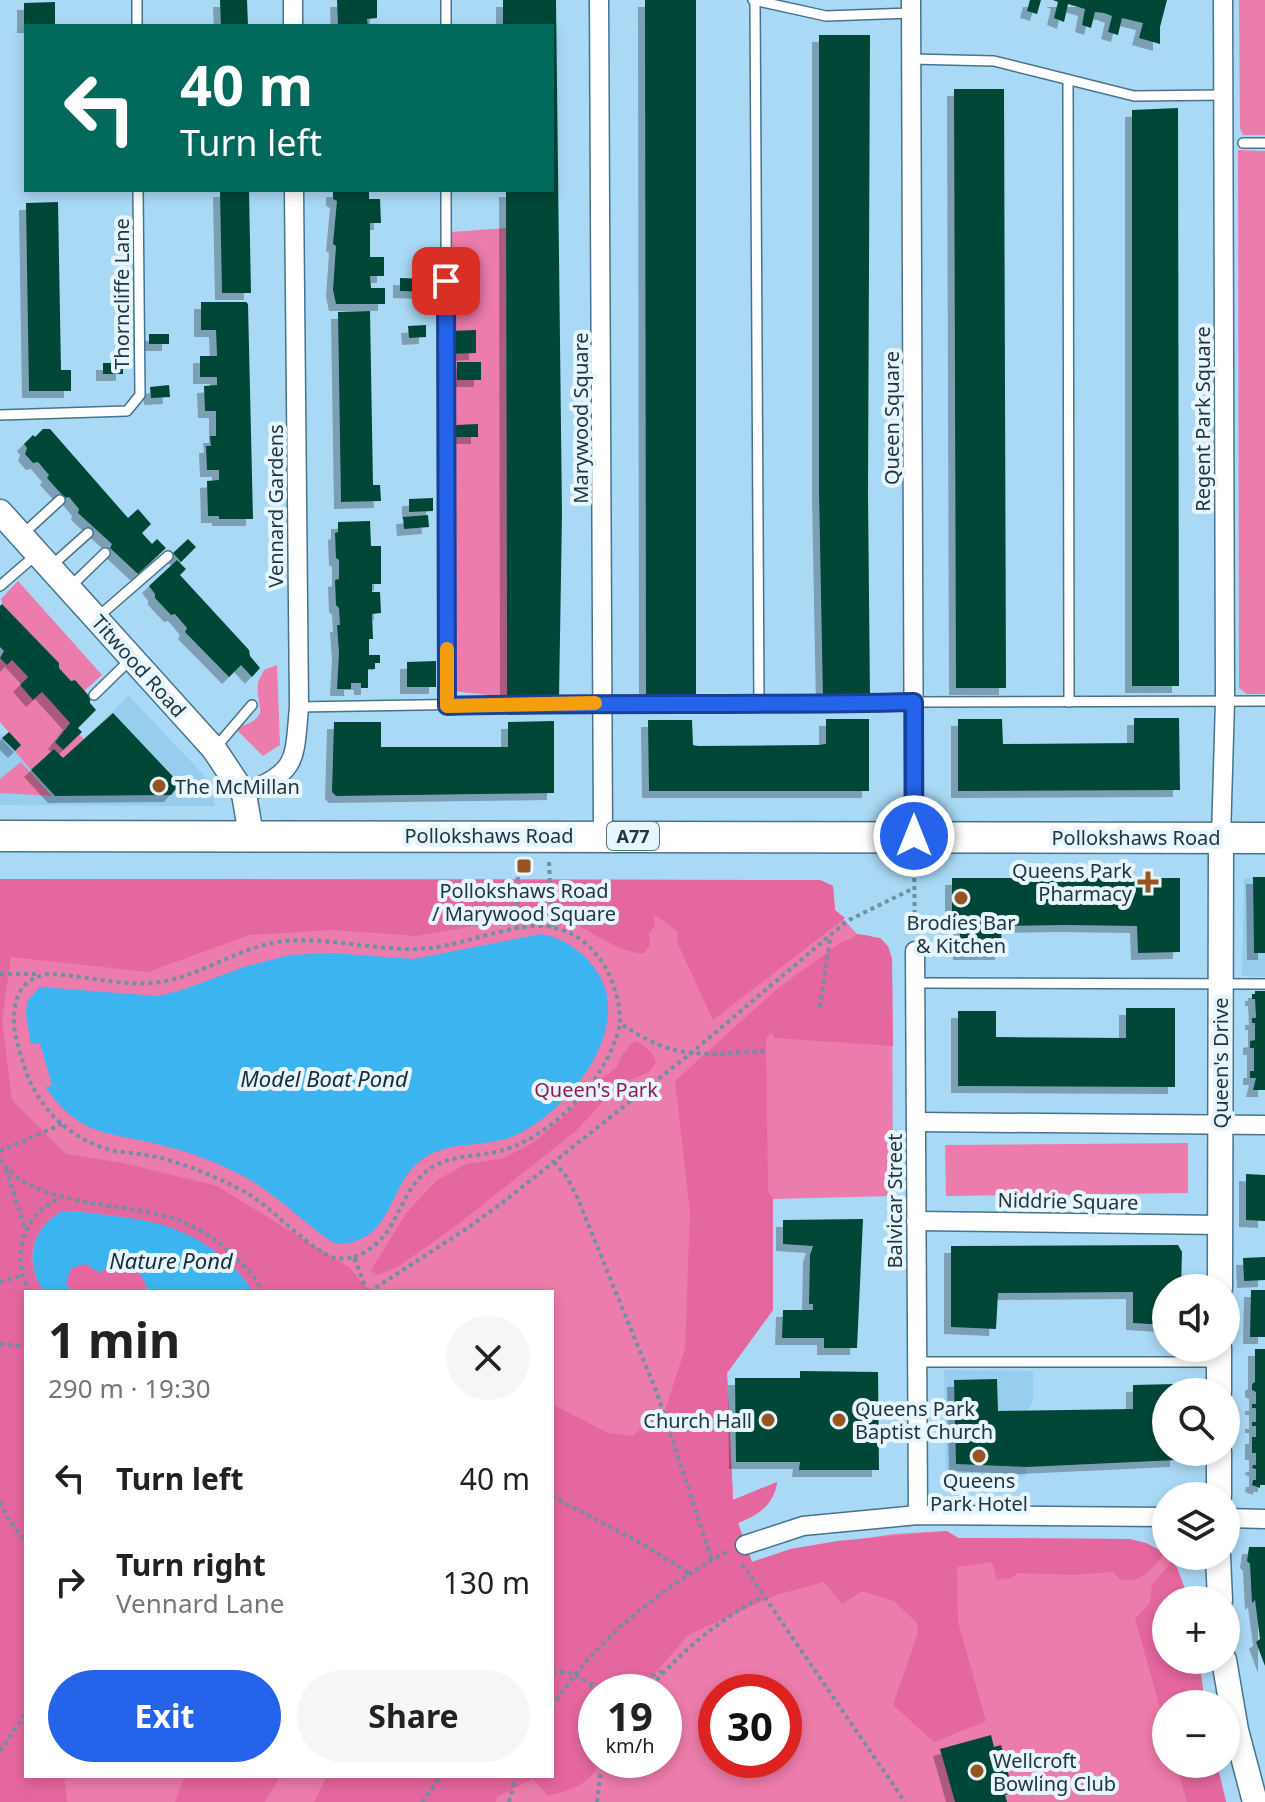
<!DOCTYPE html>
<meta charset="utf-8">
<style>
body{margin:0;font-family:"Noto Sans",sans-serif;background:#f6f6f6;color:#222;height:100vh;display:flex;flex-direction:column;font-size:30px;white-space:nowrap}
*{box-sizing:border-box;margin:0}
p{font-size:26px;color:#767676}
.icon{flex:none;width:44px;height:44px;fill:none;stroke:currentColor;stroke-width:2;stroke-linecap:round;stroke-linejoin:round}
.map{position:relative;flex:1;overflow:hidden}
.details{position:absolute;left:24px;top:1290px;width:530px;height:488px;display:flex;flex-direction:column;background:#fff;border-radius:0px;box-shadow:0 4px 12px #0003}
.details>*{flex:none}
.guide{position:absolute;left:24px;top:24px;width:530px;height:168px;border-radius:0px;box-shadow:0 4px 12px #0003;background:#00695c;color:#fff;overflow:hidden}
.buttons{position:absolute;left:1152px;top:1274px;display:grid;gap:16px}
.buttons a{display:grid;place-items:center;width:88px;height:88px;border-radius:50%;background:#fff;box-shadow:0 4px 12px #0003;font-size:40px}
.speed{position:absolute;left:578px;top:1674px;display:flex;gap:16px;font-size:40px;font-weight:700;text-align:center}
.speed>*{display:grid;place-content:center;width:104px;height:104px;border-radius:50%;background:#fff;box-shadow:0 4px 12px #0003;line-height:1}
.speed small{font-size:20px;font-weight:400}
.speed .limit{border:12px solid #d22;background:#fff;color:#111}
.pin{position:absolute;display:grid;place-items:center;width:68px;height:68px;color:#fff;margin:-34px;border-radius:16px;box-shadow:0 4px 12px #0006}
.me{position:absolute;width:88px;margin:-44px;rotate:0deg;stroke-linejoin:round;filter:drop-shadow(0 0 6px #0008)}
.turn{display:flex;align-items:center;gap:28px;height:168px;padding:0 24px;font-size:36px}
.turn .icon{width:104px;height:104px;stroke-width:2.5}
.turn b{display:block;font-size:56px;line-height:68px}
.round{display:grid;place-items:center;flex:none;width:84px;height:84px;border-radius:42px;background:#f6f6f6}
.overview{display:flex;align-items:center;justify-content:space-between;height:136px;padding:0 24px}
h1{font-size:48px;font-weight:700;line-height:60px}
.cta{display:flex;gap:16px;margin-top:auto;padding:16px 24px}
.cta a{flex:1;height:92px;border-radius:48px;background:#2563eb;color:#fff;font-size:32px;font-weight:700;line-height:92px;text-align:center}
.cta a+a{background:#f6f6f6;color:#222}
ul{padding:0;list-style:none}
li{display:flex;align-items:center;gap:24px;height:104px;padding:0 24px}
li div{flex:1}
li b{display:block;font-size:30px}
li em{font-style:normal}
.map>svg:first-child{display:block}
.built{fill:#97cded}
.green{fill:#ec7cab;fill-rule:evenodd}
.forest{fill:#e5679f}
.water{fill:#3cb4ef}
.building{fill:#004638;filter:url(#shadow)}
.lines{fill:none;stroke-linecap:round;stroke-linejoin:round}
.service-casing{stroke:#47738c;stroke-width:12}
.minor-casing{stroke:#47738c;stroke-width:21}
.tertiary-casing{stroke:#47738c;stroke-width:27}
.primary-casing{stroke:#47738c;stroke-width:33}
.path{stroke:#6e90a5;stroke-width:4;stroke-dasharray:4 4;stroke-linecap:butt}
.service{stroke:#fff;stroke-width:9}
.minor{stroke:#fff;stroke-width:18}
.tertiary{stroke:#fff;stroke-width:24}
.primary{stroke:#fff;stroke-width:30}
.route-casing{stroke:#184099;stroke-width:20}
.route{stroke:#2563eb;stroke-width:14}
.slow{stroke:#f59e0b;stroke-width:14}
.poi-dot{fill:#965421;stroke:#e7f5fd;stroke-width:3}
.labels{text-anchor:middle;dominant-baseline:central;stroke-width:8;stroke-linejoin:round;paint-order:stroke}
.shield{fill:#e7f5fd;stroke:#5d6f79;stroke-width:2}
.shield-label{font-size:18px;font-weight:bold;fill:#223540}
.street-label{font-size:20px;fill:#223540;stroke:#e7f5fd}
.poi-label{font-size:20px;fill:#223540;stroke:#e7f5fd;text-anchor:start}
.park-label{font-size:20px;fill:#8f1c57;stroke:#e7f5fd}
.water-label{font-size:22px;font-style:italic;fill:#162e3c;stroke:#e7f5fd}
</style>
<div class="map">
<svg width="1265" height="1802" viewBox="0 0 1265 1802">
<defs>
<filter id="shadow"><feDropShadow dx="-7" dy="7" stdDeviation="0" flood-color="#0004"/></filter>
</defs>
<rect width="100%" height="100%" fill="#aad9f5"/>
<g class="built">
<path d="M129,696L211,783L215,806L0,805V733L32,770L63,758Z"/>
<path d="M1253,877H1265V977L1242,976L1244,879Z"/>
<path d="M944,1370L1033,1371V1401L1027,1412L1026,1477L946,1474Z"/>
</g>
<g class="green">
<path d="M1239,0H1265V135H1243L1240,128Z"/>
<path d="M1238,150L1265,151V694H1247L1239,688Z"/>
<path d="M506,228L507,697L452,691L451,232Z"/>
<path d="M18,581L102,675L84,691L75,680L71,681L59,668V663L2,604L1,599Z"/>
<path d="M0,658L7,665L12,660L28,677L20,685L33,699L42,692L70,723L55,741L62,749L79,734L84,739L63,758L31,770L15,751L20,745L0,722Z"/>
<path d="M277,665L280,745L263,756L238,731L239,727C273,716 255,707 258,683C259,679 262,674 264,670Z"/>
<path d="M21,762L52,796L0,793V779Z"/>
<path d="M0,879L820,880L833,886L835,910L857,934C875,936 887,939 892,959L893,1196L773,1199V1310L727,1373L733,1500L777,1482C774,1505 758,1515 738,1523L752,1562L791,1549L894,1534L946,1531L958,1538L1129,1539L1146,1543L1165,1553L1177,1568L1189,1600H1166V1660H1199L1205,1704H1166V1764H1217L1226,1802H0ZM26,1292H552V1776H26ZM596,1692H664V1760H596ZM716,1692H784V1760H716Z"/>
<path d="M1188,1143V1193L946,1196L945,1145Z"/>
</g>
<g class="forest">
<path d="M0,879L820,880L833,886L835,910L845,918L713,1020L677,942L678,932L654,914L655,925L649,933L650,945L644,953C628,955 592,934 578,925L577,917L561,911L560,904H545V910L540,915L416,936L332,930L249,935L148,972L11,957L2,1020L12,1100L66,1154L123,1163L217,1186L350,1268L370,1292H252C249,1282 241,1275 234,1268C196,1231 152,1220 101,1214C89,1213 76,1209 64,1211C49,1214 37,1233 33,1247C28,1262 35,1280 45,1292H26V1776H64L67,1802H0Z"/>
<path d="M857,934L880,938L888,946L892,959L893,1046L774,1038L772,1033L766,1038L768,1191L773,1199V1310L727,1373L733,1500L777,1482C774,1505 758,1515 738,1523L752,1562L791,1549L837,1541L947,1531L958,1538L1129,1539L1146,1543L1165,1553C1152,1568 1141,1585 1120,1579L1113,1572L1074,1575L1017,1573L1012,1578L997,1580L992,1562L957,1567L958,1622L986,1721L934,1742L893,1705L917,1636L918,1624L894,1601L862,1591L842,1604L824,1582L776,1595L688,1635L639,1692H596V1760H600C591,1785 571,1790 548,1796L533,1779L497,1797L496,1802H314L327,1776H552V1404L608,1433L632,1436L665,1410L685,1349L690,1213L675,1081L777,989L843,941L852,939Z"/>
<path d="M634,1041C643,1043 655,1054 656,1062L649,1072L618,1085L577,1130L457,1225L399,1266L377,1275L371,1270L407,1212L436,1181L466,1164L501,1159L533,1143L565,1116L595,1084L616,1068L622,1055Z"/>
<path d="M78,1264H86L100,1273L110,1265C129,1264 145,1273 148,1292H72L66,1283C68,1273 69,1269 78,1264Z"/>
<path d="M1172,1561L1177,1568L1189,1600H1166V1660H1199L1205,1704H1166V1729L1135,1619L1150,1603L1152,1585Z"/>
<path d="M1176,1764H1217L1226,1802H1187Z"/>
<path d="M185,1776H280L265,1802H175Z"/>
</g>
<g class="water">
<path d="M541,934C565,938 587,954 599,975C633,1032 565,1114 514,1136C483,1149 448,1139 420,1161C391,1183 392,1233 352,1242C343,1244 337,1245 329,1240C297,1217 271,1189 235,1172C211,1160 186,1151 161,1145C106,1131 82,1138 45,1087L52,1086L40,1043L31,1044L26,1015L27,1001L40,987L157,996L179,991L247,966L290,955L331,953L414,959Z"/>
<path d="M63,1211C80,1211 97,1214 114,1216C161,1221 199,1233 233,1267C240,1275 249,1282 252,1292H148C145,1273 129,1264 110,1265L100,1273L86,1264L71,1268L66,1283L72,1292H45C23,1266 31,1226 63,1211Z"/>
</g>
<g class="building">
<path d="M220,0H247L248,26H221Z"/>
<path d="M337,0H377V18L367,19L368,26H338Z"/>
<path d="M503,0H556L562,514L559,697H507L506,190H552V26H503Z"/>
<path d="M645,0H696V696H646Z"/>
<path d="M1030,0H1041L1037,14L1027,11Z"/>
<path d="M1053,0H1167L1160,27V44L1139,38L1143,23L1122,18L1118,35L1108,32L1112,16L1104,13L1095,12L1091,28L1082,25L1085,9L1068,4L1064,22L1054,18L1058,2Z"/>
<path d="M55,2V26H24V3Z"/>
<path d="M819,35H870L868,492L870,699L823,700L819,490Z"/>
<path d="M954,89H1004L1006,688H956Z"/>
<path d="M1178,108L1179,686H1132V110Z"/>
<path d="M220,190H249L251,293H222Z"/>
<path d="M333,190H369V199H380L381,223H370V257H384V276H370L371,288H385V304H336L333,290L336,246L333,244L337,201L333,199Z"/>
<path d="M58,202L61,370H71V391H29L26,203Z"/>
<path d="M400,278L428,279V292L400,291Z"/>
<path d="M201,302H246L248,304L253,519H219V516H208L207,481L219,480V470H207L206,446H211L210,436H216V411H205L204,386L217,385V377H200V356H217L216,330H201Z"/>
<path d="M370,311L373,485H380L381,501L341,502L338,312Z"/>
<path d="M426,325V337L409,338L408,326Z"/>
<path d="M476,330V353L449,354V331Z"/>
<rect x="149" y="334" width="20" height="10"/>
<rect x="457" y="362" width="24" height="18"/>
<rect x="103" y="363" width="20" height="11"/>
<path d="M169,385L170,397L151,398L150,387Z"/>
<path d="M478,424V437H456V425Z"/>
<path d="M43,429H50L128,518L138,509L151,524L142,533L152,544L157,539L166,548L138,574L110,548L112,544L78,513L79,509L69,497L65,498L47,478L49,475L38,462L33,463L25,454L27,448L24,444L33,435L35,437Z"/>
<path d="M433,498V511L409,512V499Z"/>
<path d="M428,515L429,527L404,529L403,517Z"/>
<path d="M370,521L371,546H381V584H372V592H380L381,613L372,614L373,639H369V655H380V663H375V669H368V688H361V683H351V689H337L339,653L337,625H340L339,608L336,605L335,580L339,579V560L336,558L335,533L338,532V522Z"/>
<path d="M188,539L196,547L181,562L173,553Z"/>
<path d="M177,560L186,569L180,575L249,650L250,656L260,668L252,677L241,665L229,677L185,632L187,628L175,614L171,615L155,598V594L149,586Z"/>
<path d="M2,604L59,663V668L71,681L75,680L90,697V703L96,710L78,728L82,732L63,750L55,742L70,723L42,692L33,700L20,685L28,677L12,660L7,665L0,658L4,651L0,647V606Z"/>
<path d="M436,661V687H407V662Z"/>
<path d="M113,713L180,784L171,795L55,796L31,770L54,749L63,758Z"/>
<path d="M1134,718H1179L1180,790L958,791V719H1002L1003,744H1008L1134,743Z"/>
<path d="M826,719H869V791H649L648,720H692L693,745L698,746L818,745L826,744Z"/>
<path d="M554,721V793L336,796L332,792L334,722H381V747H508V722Z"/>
<path d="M9,732L21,745L15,751L2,738Z"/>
<path d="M1253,877H1265V953H1254Z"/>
<path d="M952,878H1180V952L1138,953L1137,926L1066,925L1001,926L1002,953H960V926H952Z"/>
<path d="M1255,991H1265V1090H1253L1256,1078H1250V1071H1254V1048H1250V1041L1255,1040V1023H1252V1018H1256L1255,999H1252V994H1255Z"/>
<path d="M1126,1008H1175V1087L958,1086V1011H996V1037L1126,1038Z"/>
<path d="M1246,1174L1265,1175V1221L1246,1220Z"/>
<path d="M863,1219L857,1348H824V1338H782L783,1310H813V1304H809L810,1255L813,1246L783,1244V1220Z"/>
<path d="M1178,1245L1182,1252L1181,1288H1166V1325L1133,1323V1292L1003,1293H998L996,1329L951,1327V1246Z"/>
<path d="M1265,1257V1280L1244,1281L1243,1258Z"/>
<path d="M1251,1290H1265V1337H1250Z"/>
<path d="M1255,1349H1265V1485H1260V1488L1252,1485L1253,1480H1256V1469L1252,1468L1253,1465H1256V1453H1252V1437H1256V1426H1252V1422H1256V1408H1252V1404H1256V1392L1252,1390V1384L1255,1382Z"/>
<path d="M800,1371L878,1372L879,1470H799L800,1462H736L735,1378H800Z"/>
<path d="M997,1379L998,1411L1133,1409V1385L1176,1384V1392H1166V1452H1177V1460L1027,1467L956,1464L954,1380Z"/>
<path d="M1249,1547H1265V1666L1256,1642L1260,1639L1255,1600L1252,1603L1250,1564L1247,1561Z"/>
<path d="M991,1735L994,1747L1001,1745L1013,1792L1005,1795L1007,1802H955L940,1749Z"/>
</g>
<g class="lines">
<defs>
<g id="service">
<path d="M137,0V26"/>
<path d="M446,0V26"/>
<path d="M753,0L826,16L911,13"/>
<path d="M755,0L759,705"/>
<path d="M912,59L994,61L1134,96L1223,95"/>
<path d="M1068,80L1069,702"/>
<path d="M1243,143H1265"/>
<path d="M446,190L447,706"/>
<path d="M0,415L127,411L140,395L138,190"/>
<path d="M24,533L60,500"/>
<path d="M50,567L88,533"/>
<path d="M0,586L37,554"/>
<path d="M71,586L105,553"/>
<path d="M99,616L168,556"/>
<path d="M94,695L132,658"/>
<path d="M299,707L604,702L759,705L914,702L1265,701"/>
<path d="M216,747L252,705"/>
<path d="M915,983L1265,984"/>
<path d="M917,1362H1216"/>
</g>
<g id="minor">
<path d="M293,0V26"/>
<path d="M599,0L603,836"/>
<path d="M911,0L914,836"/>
<path d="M244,794C298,770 294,763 299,707L294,190"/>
<path d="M1221,838L1225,701L1223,0"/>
<path d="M915,951L918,1515"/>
<path d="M916,1122L1265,1125"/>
<path d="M916,1221L1220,1225"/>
<path d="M1226,1518L1265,1519"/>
<path d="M745,1545L803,1526L918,1515L1166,1517"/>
</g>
<g id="tertiary">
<path d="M0,512L214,749L244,794L251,835"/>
<path d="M1220,1288L1221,838"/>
<path d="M1219,1392V1348"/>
<path d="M1219,1496V1452"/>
<path d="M1218,1556L1220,1600"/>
<path d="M1224,1660L1236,1730L1255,1802"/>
</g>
<path id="primary" d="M0,836L1265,838"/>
</defs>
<use href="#service" class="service-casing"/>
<use href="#minor" class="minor-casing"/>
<use href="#tertiary" class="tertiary-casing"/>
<use href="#primary" class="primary-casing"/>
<g class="path">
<path d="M549,862L552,927"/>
<path d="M914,862L915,933"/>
<path d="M517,929L518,863"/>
<path d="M0,974H38"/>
<path d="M820,1007L830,939"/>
<path d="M0,1151L62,1124"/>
<path d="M0,1159C30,1207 120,1202 169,1217C195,1225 217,1239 236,1258C246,1268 258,1278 261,1292"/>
<path d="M554,1162L567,1177L577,1197L657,1393L712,1560"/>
<path d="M6,1169L25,1229"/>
<path d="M354,1257C400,1240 395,1196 428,1170C449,1154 479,1157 504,1150C556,1134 610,1075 620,1023"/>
<path d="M0,1282L21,1276"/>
<path d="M30,1292C10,1260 22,1212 60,1199"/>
<path d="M367,1292L354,1257C348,1258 341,1259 335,1258C315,1254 271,1207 247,1193C219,1178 189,1165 157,1157C143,1154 129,1153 115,1151C72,1141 39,1110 25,1069C20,1052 13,1033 14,1016C15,993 24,978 48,974C88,975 131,990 170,980C209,971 244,945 285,941C334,937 382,953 431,948C466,944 518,921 551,927C596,935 620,982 620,1023C676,1062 702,1054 766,1051"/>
<path d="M369,1292L466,1229L502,1203L690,1054L847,921L914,888"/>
<path d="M0,1344L26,1346"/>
<path d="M552,1496L644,1545L689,1573"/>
<path d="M0,1502L7,1517L26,1542"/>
<path d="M742,1564L905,1802"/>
<path d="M552,1672C568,1670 574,1675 588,1682C612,1694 641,1680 663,1671"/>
<path d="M590,1684L596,1695"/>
<path d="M646,1692C682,1651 714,1623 763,1596"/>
<path d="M552,1707C594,1641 659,1589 728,1551"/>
<path d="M0,1751L26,1713"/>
<path d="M422,1802L441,1776"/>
<path d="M509,1802L516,1776"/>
<path d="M597,1802L600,1777L606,1760"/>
</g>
<use href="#service" class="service"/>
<use href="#minor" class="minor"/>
<use href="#tertiary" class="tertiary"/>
<use href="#primary" class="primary"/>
</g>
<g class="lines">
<defs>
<path id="route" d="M446,281L447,706C603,702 758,706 914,702V836"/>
</defs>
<use href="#route" class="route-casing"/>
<use href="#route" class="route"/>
<path class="slow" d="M447,649V706L595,703"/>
</g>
<g class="poi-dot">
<circle cx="159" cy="786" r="8"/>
<rect x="516" y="858" width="16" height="16" rx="4"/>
<path d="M1144 870h8v8h8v8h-8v8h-8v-8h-8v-8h8z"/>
<circle cx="961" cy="898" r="8"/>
<circle cx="768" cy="1420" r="8"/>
<circle cx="839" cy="1420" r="8"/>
<circle cx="979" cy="1456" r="8"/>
<circle cx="977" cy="1771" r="8"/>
</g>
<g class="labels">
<rect class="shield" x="607" y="822" width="52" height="28" rx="6"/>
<g class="shield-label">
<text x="633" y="836">A77</text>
</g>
<g class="street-label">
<text transform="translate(121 294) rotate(-90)">Thorncliffe Lane</text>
<text transform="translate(580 418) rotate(-90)">Marywood Square</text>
<text transform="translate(891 418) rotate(-90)">Queen Square</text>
<text transform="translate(1202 419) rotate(-90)">Regent Park Square</text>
<text transform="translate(275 506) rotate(-90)">Vennard Gardens</text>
<text transform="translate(139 666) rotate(48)">Titwood Road</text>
<text x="489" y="835">Pollokshaws Road</text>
<text x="1136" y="837">Pollokshaws Road</text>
<text transform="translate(1220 1063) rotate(-90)">Queen's Drive</text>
<text transform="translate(894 1201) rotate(-90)">Balvicar Street</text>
<text transform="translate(1068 1201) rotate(1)">Niddrie Square</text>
</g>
<g class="poi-label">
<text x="175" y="786">The McMillan</text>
<text x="1132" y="870" text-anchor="end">Queens Park<tspan x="1132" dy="23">Pharmacy</tspan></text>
<text x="524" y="890" text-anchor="middle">Pollokshaws Road<tspan x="524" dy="23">/ Marywood Square</tspan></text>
<text x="961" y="922" text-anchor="middle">Brodies Bar<tspan x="961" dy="23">&amp; Kitchen</tspan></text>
<text x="855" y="1408">Queens Park<tspan x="855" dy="23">Baptist Church</tspan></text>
<text x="752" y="1420" text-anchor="end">Church Hall</text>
<text x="979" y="1480" text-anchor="middle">Queens<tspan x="979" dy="23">Park Hotel</tspan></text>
<text x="993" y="1760">Wellcroft<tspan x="993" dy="23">Bowling Club</tspan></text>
</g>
<g class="park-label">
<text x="596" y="1089">Queen's Park</text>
</g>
<g class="water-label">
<text x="324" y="1078">Model Boat Pond</text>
<text x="171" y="1260">Nature Pond</text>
</g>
</g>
</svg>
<div class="buttons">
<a><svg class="icon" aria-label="sound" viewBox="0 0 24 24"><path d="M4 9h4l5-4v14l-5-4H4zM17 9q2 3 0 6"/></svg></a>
<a><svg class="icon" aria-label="search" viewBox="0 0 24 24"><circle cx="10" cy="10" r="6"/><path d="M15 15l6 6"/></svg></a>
<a><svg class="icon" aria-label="layers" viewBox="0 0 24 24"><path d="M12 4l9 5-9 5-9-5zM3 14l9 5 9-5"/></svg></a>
<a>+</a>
<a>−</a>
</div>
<div class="speed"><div>19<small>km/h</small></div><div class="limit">30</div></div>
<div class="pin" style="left:446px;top:281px;background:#d93025"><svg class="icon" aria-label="arrive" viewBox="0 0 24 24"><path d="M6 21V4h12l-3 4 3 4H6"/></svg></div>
<svg class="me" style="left:914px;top:836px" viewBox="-20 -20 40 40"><circle r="17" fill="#2563eb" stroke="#fff" stroke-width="3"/><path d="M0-11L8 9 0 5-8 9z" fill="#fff"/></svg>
<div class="guide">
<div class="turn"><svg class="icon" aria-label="left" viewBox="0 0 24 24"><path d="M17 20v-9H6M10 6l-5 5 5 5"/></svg><div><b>40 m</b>Turn left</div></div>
</div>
<section class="details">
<div class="overview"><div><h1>1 min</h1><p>290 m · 19:30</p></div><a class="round"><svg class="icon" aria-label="close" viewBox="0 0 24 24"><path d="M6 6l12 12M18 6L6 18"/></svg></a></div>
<ul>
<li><svg class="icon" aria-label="left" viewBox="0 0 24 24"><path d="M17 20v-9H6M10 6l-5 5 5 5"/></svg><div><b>Turn left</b></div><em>40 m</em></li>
<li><svg class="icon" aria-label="right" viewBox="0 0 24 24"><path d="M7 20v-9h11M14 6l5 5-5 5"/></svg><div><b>Turn right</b><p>Vennard Lane</p></div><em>130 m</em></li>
</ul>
<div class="cta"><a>Exit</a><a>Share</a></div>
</section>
</div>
